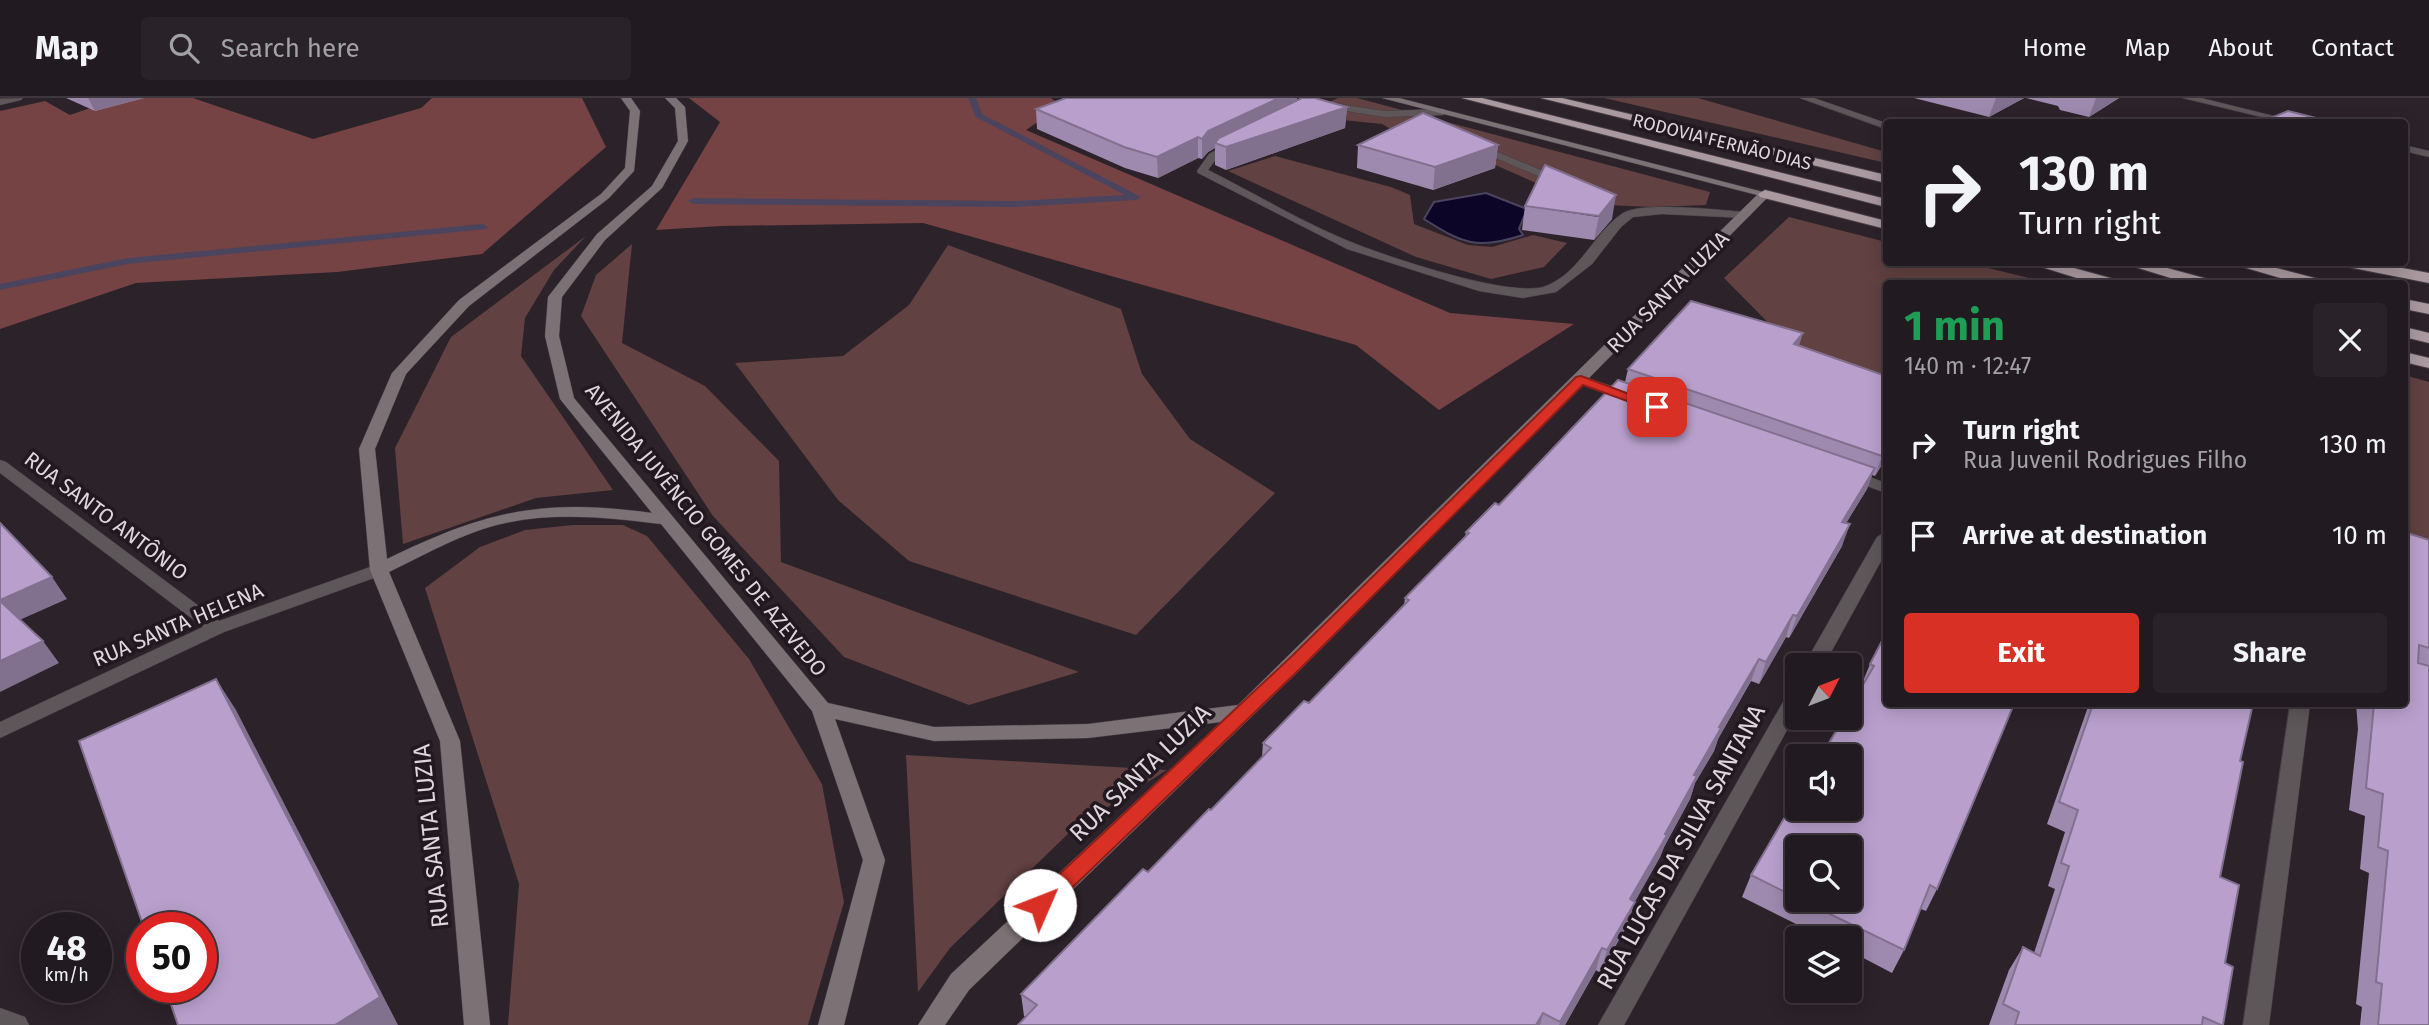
<!DOCTYPE html>
<meta charset="utf-8">
<style>
body{margin:0;font-family:"Fira Sans",sans-serif;background:#292329;color:#f1f3f6;height:100vh;display:flex;flex-direction:column;font-size:26px;white-space:nowrap}
*{box-sizing:border-box;margin:0}
p{font-size:23px;color:#a2a1a5}
.icon{flex:none;width:38px;height:38px;fill:none;stroke:currentColor;stroke-width:2;stroke-linecap:round;stroke-linejoin:round}
.map{position:relative;flex:1;overflow:hidden}
.sheet{position:absolute;left:1883px;top:182px;width:525px;height:427px;display:flex;flex-direction:column;background:#211a20;border-radius:7px;box-shadow:0 4px 18px #0003,0 0 0 2px #3e383e}
.sheet>*{flex:none}
.banner{position:absolute;left:1883px;top:21px;width:525px;height:147px;border-radius:7px;box-shadow:0 4px 18px #0003,0 0 0 2px #3e383e;background:#211a20;color:#f1f3f6;overflow:hidden}
.needle{width:46px;rotate:48deg}
.buttons{position:absolute;left:1785px;top:555px;display:grid;gap:14px}
.buttons a{display:grid;place-items:center;width:77px;height:77px;border-radius:7px;background:#211a20;box-shadow:0 4px 18px #0003,0 0 0 2px #3e383e;font-size:35px}
.speed{position:absolute;left:21px;top:814px;display:flex;gap:14px;font-size:35px;font-weight:700;text-align:center}
.speed>*{display:grid;place-content:center;width:91px;height:91px;border-radius:50%;background:#211a20;box-shadow:0 4px 18px #0003,0 0 0 2px #3e383e;line-height:1}
.speed small{font-size:18px;font-weight:400}
.speed .limit{border:10px solid #d22;background:#fff;color:#111}
.pin{position:absolute;display:grid;place-items:center;width:60px;height:60px;color:#fff;margin:-30px;border-radius:14px;box-shadow:0 4px 10px #0006}
.me{position:absolute;width:77px;margin:-38px;rotate:46deg;stroke-linejoin:round;filter:drop-shadow(0 0 5px #0008)}
.turn{display:flex;align-items:center;gap:24px;height:147px;padding:0 21px;font-size:32px}
.turn .icon{width:91px;height:91px;stroke-width:2.5}
.turn b{display:block;font-size:49px;line-height:60px}
.round{display:grid;place-items:center;flex:none;width:74px;height:74px;border-radius:7px;background:#292329}
.summary{display:flex;align-items:center;justify-content:space-between;height:119px;padding:0 21px}
h1{font-size:42px;font-weight:700;line-height:52px;color:#1e9e55}
.cta{display:flex;gap:14px;margin-top:auto;padding:14px 21px}
.cta a{flex:1;height:80px;border-radius:7px;background:#d93025;color:#fff;font-size:28px;font-weight:700;line-height:80px;text-align:center}
.cta a+a{background:#292329;color:#f1f3f6}
ul{padding:0;list-style:none}
li{display:flex;align-items:center;gap:21px;height:91px;padding:0 21px}
li div{flex:1}
li b{display:block;font-size:26px}
li em{font-style:normal}
header{display:flex;align-items:center;gap:42px;box-sizing:border-box;height:98px;padding:0 35px;background:#211a20;border-bottom:2px solid #3e383e}
header strong{font-size:33px}
nav{display:flex;gap:38px;margin-inline-start:auto;font-size:24px}
.search{width:490px;height:63px;background:#292329;display:flex;align-items:center;gap:18px;box-sizing:border-box;padding:0 24px;border-radius:7px;color:#a2a1a5;font-size:26px}
.map>svg:first-child{display:block}
.green{fill:#614141}
.forest{fill:#754343}
.water{fill:#0c0528;stroke:#4b445e;stroke-width:2}
.lines{fill:none;stroke-linecap:round;stroke-linejoin:round}
.stream{fill:#4b445e;fill-rule:evenodd}
.service-casing{stroke:#483f46;stroke-width:1}
.minor-casing{stroke:#483f46;stroke-width:1}
.secondary-casing{stroke:#483f46;stroke-width:1}
.motorway-casing{stroke:#483f46;stroke-width:2}
.service{fill:#5d5759;fill-rule:evenodd}
.minor{fill:#5d5759;fill-rule:evenodd}
.secondary{fill:#7c7275;fill-rule:evenodd}
.motorway{fill:#aa9a9f;fill-rule:evenodd}
.wall{fill:#9f8aaf;fill-rule:evenodd}
.shaded-wall{fill:#82708f}
.building{fill:#b9a0cc;stroke:#82708f;stroke-width:2}
.route{fill:#d93025;stroke:#8d1f18;stroke-width:2}
.labels{text-anchor:middle;dominant-baseline:central;stroke-width:7;stroke-linejoin:round;paint-order:stroke}
.far-street-label{font-size:18px;fill:#ddd6db;stroke:#221920}
.street-label{font-size:21px;fill:#ddd6db;stroke:#221920}
.near-street-label{font-size:24px;fill:#ddd6db;stroke:#221920}
</style>
<header>
<strong>Map</strong>
<div class="search"><svg class="icon" aria-label="search" viewBox="0 0 24 24"><circle cx="10" cy="10" r="6"/><path d="M15 15l6 6"/></svg>Search here</div>
<nav><a>Home</a><a>Map</a><a>About</a><a>Contact</a></nav>
</header>
<div class="map">
<svg width="2429" height="927" viewBox="0 0 2429 927">
<rect width="100%" height="100%" fill="#2c222a"/>
<g class="green">
<path d="M1338,0H1357L1710,94L1706,107L1652,109L1584,106L1477,59L1401,37L1382,26L1323,20L1291,21Z"/>
<path d="M1604,0H1698L1886,54V65Z"/>
<path d="M1275,58L1391,89L1410,97L1414,126L1468,147L1492,149L1533,137L1567,145L1544,169L1491,181L1416,159L1228,73Z"/>
<path d="M1789,119L1886,144V164L1968,165L2049,185L1886,186V283L1793,250L1724,180Z"/>
<path d="M586,138L554,172L525,220L521,258L613,392L536,400L403,446L395,350L451,239Z"/>
<path d="M632,146L622,245L705,288L779,363L781,464L1079,574L969,607L844,559L713,418L581,218L596,177Z"/>
<path d="M948,147L1121,211L1142,276L1190,341L1275,395L1136,537L909,463L838,402L735,265L843,258L909,207Z"/>
<path d="M2404,277L2429,284V468L2405,460Z"/>
<path d="M573,427H623L647,438L749,561L822,686L844,804L808,927H508L519,786L425,490L480,449L525,432Z"/>
<path d="M906,657L1167,672L1074,730L950,850L918,894Z"/>
</g>
<g class="forest">
<path d="M110,0H193L313,41L421,10L432,0H582L606,49L482,156L337,174L136,185L0,231V13L45,3L70,17L108,4Z"/>
<path d="M689,0H1051L1061,8L1026,32L1450,215L1574,226L1439,312L1356,247L923,125L721,128L656,132L720,24Z"/>
</g>
<path class="water" d="M1486,95L1527,111L1519,131L1523,137C1478,152 1463,146 1424,121L1434,104Z"/>
<g class="lines">
<g class="stream">
<path d="M968,0H976L982,16L1141,99L1136,102L1014,109L693,106L688,103L693,100L1014,103L1125,97L976,19Z"/>
<path d="M483,126L488,129L486,131L128,166L0,192V186L128,160Z"/>
</g>
<defs>
<g id="service">
<path d="M1800,0H1814L1886,25V31Z"/>
<path d="M2183,0H2201L2298,24H2282Z"/>
<path d="M1324,4L1384,13L1443,11L1448,14L1443,17L1384,19L1321,9L1319,7Z"/>
<path d="M1231,44L1240,46L1217,60L1208,72C1256,96 1307,127 1356,146C1392,160 1513,201 1546,188C1581,174 1594,134 1623,115C1642,103 1720,112 1745,114L1751,117L1745,120L1662,116L1633,119L1621,129L1592,166L1556,194L1523,200L1479,193L1347,151L1198,75L1197,73L1209,56Z"/>
<path d="M1476,45L1567,83L1569,85L1559,87L1472,50L1471,48Z"/>
<path d="M2404,47L2429,53V59L2404,53Z"/>
<path d="M0,910L25,919L29,927H0Z"/>
</g>
<g id="minor">
<path d="M23,0L21,2L0,7V1Z"/>
<path d="M1581,278L1635,296L1637,299L1630,303L1576,285L1574,282L1576,279Z"/>
<path d="M0,362L6,364L219,523L373,468H385L388,472L385,476L224,534L0,640V624L203,529L0,375Z"/>
<path d="M1848,371L1886,385V395L1842,379L1840,376Z"/>
<path d="M1886,434V454L1824,567H1804L1877,439Z"/>
<path d="M1797,590V614L1624,927H1598L1787,597L1790,592Z"/>
<path d="M2290,606H2310L2269,927H2243Z"/>
</g>
<path id="secondary" d="M621,0H631L640,13L634,73L609,100L469,208L406,276L375,351L387,461C486,413 541,400 652,415L560,301L545,238L548,199L597,136L652,88L678,43L675,10L665,0H676L685,9L688,43L662,90L605,142L562,199L559,238L574,300L828,605L934,629L1088,626L1238,607L1757,97L1382,0H1399L1771,96L1306,566L969,892L945,927H918L951,876L1221,624L1088,640L934,643L835,621L885,762L844,927H818L863,762L812,613L661,426C602,419 541,412 483,431C450,442 420,459 389,474L460,643L490,927H464L440,643L370,472L359,351L392,275L459,202L601,96L625,70L630,13Z"/>
<g id="motorway">
<path d="M1462,0H1482L1886,101V109Z"/>
<path d="M1541,0H1562L1886,77V85Z"/>
<path d="M1765,92L1886,123V131L1760,99L1758,96Z"/>
<path d="M2026,164H2052L2121,183L2123,186H2096Z"/>
<path d="M2119,164H2145L2215,183L2217,186H2190Z"/>
<path d="M2226,164H2253L2326,183L2328,186H2301Z"/>
<path d="M2336,164H2370L2429,175V185L2343,168Z"/>
<path d="M2404,201L2429,206V216L2404,211Z"/>
<path d="M2404,229L2429,235V245L2404,239Z"/>
<path d="M2404,254L2429,260V270L2404,264Z"/>
</g>
</defs>
<use href="#service" class="service-casing"/>
<use href="#minor" class="minor-casing"/>
<use href="#secondary" class="secondary-casing"/>
<use href="#motorway" class="motorway-casing"/>
<use href="#service" class="service"/>
<use href="#minor" class="minor"/>
<use href="#secondary" class="secondary"/>
<use href="#motorway" class="motorway"/>
</g>
<g class="wall">
<path d="M66,0H144L95,13Z"/>
<path d="M1066,0H1297V2L1347,9L1345,30L1226,72L1215,67V50L1208,54L1202,61L1198,60L1158,80L1125,70L1037,31L1036,11Z"/>
<path d="M1914,0H2024L1989,19Z"/>
<path d="M2026,0H2119L2089,19L2060,12L2058,8Z"/>
<path d="M1358,47H1498L1495,70L1433,92L1357,70Z"/>
<path d="M1525,108L1612,121L1594,142L1522,132Z"/>
<path d="M1799,247L1886,278V362H1885L1875,378L1872,377L1867,391L1846,425L1842,448L1789,540L1786,539L1759,586L1751,583L1718,641L1714,653L1695,685L1690,701L1664,749L1660,759L1634,805L1628,826L1600,875L1596,872L1565,927H1018L1026,919L1024,918L1021,896L1211,712L1262,659L1263,645L1309,605L1404,507L1405,500L1465,439L1466,434L1499,407L1625,284L1628,271Z"/>
<path d="M2429,442V927H2360L2362,909L2356,906L2369,775L2360,771L2365,718L2349,712L2358,631L2356,606H2404Z"/>
<path d="M1886,535L1937,791L1926,813L1921,811L1904,852L1892,875L1850,853V840H1824L1742,799L1751,777L1862,588H1861L1870,566ZM1797,749L1850,802H1797Z"/>
<path d="M2089,606H2253L2240,663L2220,779L2225,865L2223,927H1989L2009,872L2023,849L2034,855L2055,791L2048,788L2065,734L2047,726Z"/>
</g>
<g class="shaded-wall">
<path d="M88,0H144L95,13Z"/>
<path d="M1279,0H1297V11L1215,45V50L1208,54L1202,61V41L1208,33Z"/>
<path d="M1996,0H2024L1989,19Z"/>
<path d="M2096,0H2119L2089,19Z"/>
<path d="M1347,9L1345,30L1226,72V49Z"/>
<path d="M1198,39V60L1158,80L1157,59Z"/>
<path d="M1498,47L1495,70L1433,92L1435,69Z"/>
<path d="M1616,97L1612,121L1594,142L1599,118Z"/>
<path d="M1803,235L1797,254L1794,246Z"/>
<path d="M1886,351V357L1885,362L1875,378L1882,358Z"/>
<path d="M1875,370L1867,391L1834,445L1842,424Z"/>
<path d="M1850,426L1842,448L1789,540L1797,518Z"/>
<path d="M52,479L67,501L15,524L0,503V502Z"/>
<path d="M1793,517L1786,539L1759,586L1766,564Z"/>
<path d="M43,543L59,565L0,594V563Z"/>
<path d="M1759,561L1751,583L1718,641L1714,653L1695,685L1690,701L1664,749L1660,759L1634,805L1628,826L1600,875L1607,852L1630,801L1719,629Z"/>
<path d="M216,581L236,612L398,927H335Z"/>
<path d="M1602,850L1596,872L1565,927H1559Z"/>
<path d="M1543,915L1540,927H1536Z"/>
</g>
<g class="building">
<path d="M1066,0H1279L1208,33L1202,41L1198,39L1157,59L1124,49L1036,11Z"/>
<path d="M1302,0H1315L1347,9L1226,49L1215,45L1219,40Z"/>
<path d="M2288,13L2332,24H2261Z"/>
<path d="M1423,15L1498,47L1435,69L1358,47Z"/>
<path d="M1545,67L1616,97L1599,118L1525,108Z"/>
<path d="M1691,203L1803,235L1794,246L1886,278V351L1882,358L1628,271Z"/>
<path d="M1618,282L1875,370L1842,424L1850,426L1797,518L1793,517L1766,564L1759,561L1719,629L1721,630L1694,677L1697,678L1665,736L1667,737L1630,801L1635,804L1607,852L1602,850L1560,924L1543,915L1536,927H1018L1037,907L1021,896L1143,771L1148,774L1209,711L1211,712L1271,650L1263,645L1304,603L1309,605L1409,502L1405,500L1469,435L1466,434L1495,405L1499,407Z"/>
<path d="M0,425L52,479L0,502Z"/>
<path d="M2404,434L2429,442V550L2419,547L2418,565L2429,568V927H2378L2382,886L2376,884L2388,753L2378,749L2383,696L2366,690L2374,606H2404Z"/>
<path d="M0,503L43,543L0,563Z"/>
<path d="M1886,535V606H2014L1937,791L1930,787L1904,852L1801,802H1850V749H1797V800L1751,777L1797,698V710H1850V658H1821L1844,620H1850V609L1874,568L1870,566Z"/>
<path d="M216,581L380,899L335,927H178L165,889H201V830H144L79,643Z"/>
<path d="M2093,606H2253L2240,663L2243,664L2220,779L2239,787L2225,865L2233,869L2223,927H2221L2203,919L2202,927H2015L2019,914L2003,906L2023,849L2040,858L2069,768L2061,765L2078,712L2059,704Z"/>
</g>
<path class="route" d="M1581,278L1664,309L1662,312H1652L1583,287L1306,565L1048,813L1040,816L1033,813L1030,807L1033,801L1293,557L1576,279Z"/>
<g class="labels">
<g class="far-street-label">
<text transform="translate(1722 44) rotate(14)">RODOVIA FERNÃO DIAS</text>
</g>
<g class="street-label">
<text transform="translate(1668 194) rotate(-45)">RUA SANTA LUZIA</text>
<text transform="translate(106 418) rotate(37)">RUA SANTO ANTÔNIO</text>
<text transform="translate(706 432) rotate(51)">AVENIDA JUVÊNCIO GOMES DE AZEVEDO</text>
<text transform="translate(178 527) rotate(-23)">RUA SANTA HELENA</text>
</g>
<g class="near-street-label">
<text transform="translate(1140 675) rotate(-44)">RUA SANTA LUZIA</text>
<text transform="translate(431 738) rotate(-96)">RUA SANTA LUZIA</text>
<text transform="translate(1681 749) rotate(-61)">RUA LUCAS DA SILVA SANTANA</text>
</g>
</g>
</svg>
<div class="buttons">
<a><svg class="needle" viewBox="-14 -14 28 28"><path d="M0-13l5 13h-10z" fill="#e53935"/><path d="M0 13l5-13h-10z" fill="#a2a1a5"/></svg></a>
<a><svg class="icon" aria-label="sound" viewBox="0 0 24 24"><path d="M4 9h4l5-4v14l-5-4H4zM17 9q2 3 0 6"/></svg></a>
<a><svg class="icon" aria-label="search" viewBox="0 0 24 24"><circle cx="10" cy="10" r="6"/><path d="M15 15l6 6"/></svg></a>
<a><svg class="icon" aria-label="layers" viewBox="0 0 24 24"><path d="M12 4l9 5-9 5-9-5zM3 14l9 5 9-5"/></svg></a>
</div>
<div class="speed"><div>48<small>km/h</small></div><div class="limit">50</div></div>
<div class="pin" style="left:1657px;top:309px;background:#d93025"><svg class="icon" aria-label="arrive" viewBox="0 0 24 24"><path d="M6 21V4h12l-3 4 3 4H6"/></svg></div>
<svg class="me" style="left:1040px;top:807px" viewBox="-20 -20 40 40"><circle r="19" fill="#fff"/><path d="M0-13L10 11 0 6-10 11z" fill="#d93025"/></svg>
<div class="banner">
<div class="turn"><svg class="icon" aria-label="right" viewBox="0 0 24 24"><path d="M7 20v-9h11M14 6l5 5-5 5"/></svg><div><b>130 m</b>Turn right</div></div>
</div>
<section class="sheet">
<div class="summary"><div><h1>1 min</h1><p>140 m · 12:47</p></div><a class="round"><svg class="icon" aria-label="close" viewBox="0 0 24 24"><path d="M6 6l12 12M18 6L6 18"/></svg></a></div>
<ul>
<li><svg class="icon" aria-label="right" viewBox="0 0 24 24"><path d="M7 20v-9h11M14 6l5 5-5 5"/></svg><div><b>Turn right</b><p>Rua Juvenil Rodrigues Filho</p></div><em>130 m</em></li>
<li><svg class="icon" aria-label="arrive" viewBox="0 0 24 24"><path d="M6 21V4h12l-3 4 3 4H6"/></svg><div><b>Arrive at destination</b></div><em>10 m</em></li>
</ul>
<div class="cta"><a>Exit</a><a>Share</a></div>
</section>
</div>
